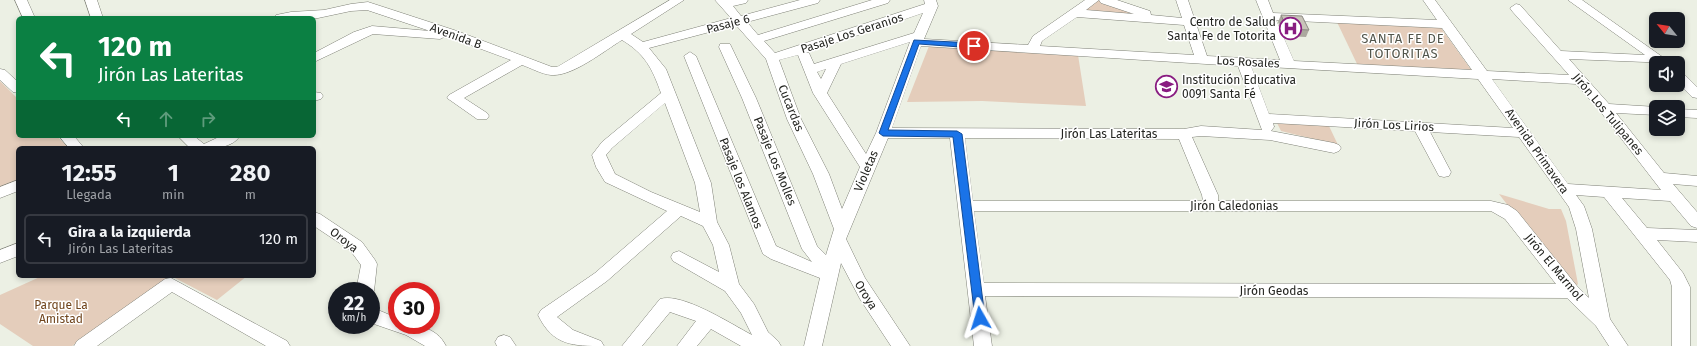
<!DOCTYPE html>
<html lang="es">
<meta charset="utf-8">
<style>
body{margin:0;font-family:"Fira Sans",sans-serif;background:#20242c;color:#f1f3f6;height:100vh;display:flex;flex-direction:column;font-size:15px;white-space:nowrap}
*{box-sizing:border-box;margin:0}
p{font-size:13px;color:#9ea1a6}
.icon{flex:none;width:22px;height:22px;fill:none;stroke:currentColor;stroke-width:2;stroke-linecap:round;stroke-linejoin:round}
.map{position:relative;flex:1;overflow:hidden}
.panel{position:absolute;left:16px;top:146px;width:300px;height:132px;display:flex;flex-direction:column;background:#171b24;border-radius:6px;box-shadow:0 2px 6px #0003}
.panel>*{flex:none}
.guide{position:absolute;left:16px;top:16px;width:300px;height:122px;border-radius:6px;box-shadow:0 2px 6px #0003;background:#0b8043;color:#fff;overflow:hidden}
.needle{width:26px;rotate:300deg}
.controls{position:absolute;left:1649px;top:12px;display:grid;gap:8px}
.controls a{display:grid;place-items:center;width:36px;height:36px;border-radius:6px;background:#171b24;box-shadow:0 2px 6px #0003;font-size:20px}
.speed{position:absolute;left:328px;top:282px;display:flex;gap:8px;font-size:20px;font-weight:700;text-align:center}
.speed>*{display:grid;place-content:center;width:52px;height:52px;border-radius:50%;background:#171b24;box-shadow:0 2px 6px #0003;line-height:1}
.speed small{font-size:10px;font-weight:400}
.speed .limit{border:6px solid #d22;background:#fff;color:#111}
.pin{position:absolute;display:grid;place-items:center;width:34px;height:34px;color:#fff;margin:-17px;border:2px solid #fff;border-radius:50%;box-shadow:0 1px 4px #0007}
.me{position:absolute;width:44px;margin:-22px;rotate:354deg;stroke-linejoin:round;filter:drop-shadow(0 0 3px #0008)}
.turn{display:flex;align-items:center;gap:14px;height:84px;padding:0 16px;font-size:18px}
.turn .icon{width:52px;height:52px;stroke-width:2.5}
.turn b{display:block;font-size:28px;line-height:34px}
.lanes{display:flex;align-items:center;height:38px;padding:0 16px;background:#0003;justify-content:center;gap:20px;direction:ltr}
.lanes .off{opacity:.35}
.eta{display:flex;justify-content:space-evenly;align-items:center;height:68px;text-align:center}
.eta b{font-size:24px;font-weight:700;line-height:28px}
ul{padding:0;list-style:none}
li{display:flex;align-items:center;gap:12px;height:50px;margin:0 8px 6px;padding:0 8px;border:2px solid #363941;border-radius:6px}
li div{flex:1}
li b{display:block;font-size:15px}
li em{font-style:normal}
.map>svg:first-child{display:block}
.green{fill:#e4cdbb}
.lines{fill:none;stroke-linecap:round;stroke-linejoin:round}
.minor-casing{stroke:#7f8177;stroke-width:1}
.minor{fill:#fff;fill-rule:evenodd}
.wall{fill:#aca99f}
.building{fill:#c8c4b9;stroke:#8c8982}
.route{fill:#1a73e8;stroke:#114b97}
.labels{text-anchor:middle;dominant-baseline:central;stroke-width:3;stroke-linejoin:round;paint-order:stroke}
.poi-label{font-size:12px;fill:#242521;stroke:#fff;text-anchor:end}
.street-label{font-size:12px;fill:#242521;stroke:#fff}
.park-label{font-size:12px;fill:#70451d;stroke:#fff}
.neighbourhood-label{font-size:13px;letter-spacing:1px;fill:#52554b;stroke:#fff}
</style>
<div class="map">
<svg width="1697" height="346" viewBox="0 0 1697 346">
<rect width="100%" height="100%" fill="#ecf0e4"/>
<g class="green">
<path d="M1097,0H1099L1147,17L1080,12Z"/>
<path d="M1336,20L1439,25L1472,71L1358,66Z"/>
<path d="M929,46L1078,55L1086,106L982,101L907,102Z"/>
<path d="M0,81L18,99V136H57L69,148H18V182L0,190Z"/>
<path d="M1277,123L1329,126L1338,145L1281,131Z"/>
<path d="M1499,194L1549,209H1561L1566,221L1578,284L1575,287L1564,278Z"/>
<path d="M42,276H247L217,300L171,276L72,346H33L0,324V295Z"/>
</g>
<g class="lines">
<defs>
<g id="minor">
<path d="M15,0H27L35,18H23Z"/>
<path d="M85,0H97L103,18H91Z"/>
<path d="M670,0H684L631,34L643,42L731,18L715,0H748L746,3L733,6L741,16L800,0H820L818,3L747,22L758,35L872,0H890L888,3L764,41L775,53L925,4L924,0H936L938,6L924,39L1028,45L1033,36L1085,0H1099L1086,10L1134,14L1101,3L1099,0H1117L1150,11L1151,15L1182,18L1176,0H1188L1207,56L1280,60L1256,0H1268L1273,13L1437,20L1423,0H1435L1487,71L1569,75L1512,11L1510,8L1516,4L1520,5L1561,51L1645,55L1568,0H1582L1671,63L1569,59L1609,104L1657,107L1656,115L1616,113L1664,173L1697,176V186L1673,184L1697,212V228L1691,226L1670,201L1622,198L1647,228L1697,230V242L1657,240L1683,273L1690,287V346H1672V287L1670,280L1604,197L1576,195L1584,206L1592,229L1610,319L1628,346H1609L1596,326L1567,298L985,296L992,346H974L950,138H888L846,239L865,278L910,346H891L860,299L841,263L822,346H804L820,278L771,259L763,254L684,56L690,52L696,56L776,246L812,262L802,249L742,98L719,47L720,44H730L756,98L817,246L826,255L834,229L813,174L787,119L766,59L736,25L649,48L666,69L711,183L717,222L729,245L739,284L754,304L768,332L778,341L781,346H741L711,329L697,346H677L696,321L670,312L642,346H622L660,299C682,292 731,324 752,335L741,313L725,291L673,261L671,257L673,253L679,251L719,272L713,245L703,226L681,216L607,281L557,317L573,330L601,341L604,346C573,346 553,346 538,315L541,310L595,273L667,211L605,182L596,167L592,155L602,142L661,93C652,68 645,54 622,40C604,51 572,77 551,75C541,74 531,68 522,65L464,98L487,113L489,116L487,119H477L447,98L449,95L511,60L446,36L440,39L373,34L314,62V53L354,32L372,26L430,31L367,10L351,11L318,18H274L276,15L291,12L324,10L351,4L368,2L457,31L552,67H557ZM923,13L914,33L814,64L809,53H806ZM1077,17L1184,25L1194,55L1040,46L1042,41ZM1276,20L1442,28L1472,70L1294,61ZM910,42L876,133L866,154L827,93L841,64ZM921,46L1238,66L1262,130L1201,126L1184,129L892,128ZM798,55L813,93L860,167L842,209L829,174L801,119L779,60ZM1251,66L1478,79L1513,128L1269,114ZM826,69L821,79L817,72ZM1492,79L1576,84L1600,111L1661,190L1568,184ZM665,103L695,183L700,212L651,192L615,174L606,155L612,148ZM1273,123L1415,131L1439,176L1444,177L1449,176L1451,172L1430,132L1519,137L1569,207L1576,229L1589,298L1577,286L1517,211L1508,205L1491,201H1218V195L1192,137L1201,136L1270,140L1334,153L1339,151L1341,148L1339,145L1334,143L1271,131L1274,127ZM965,138L1179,139L1202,195L1203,201H973ZM974,211H1491L1505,219L1556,284L984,283Z"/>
<path d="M0,69L5,70L18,82V93L13,92L0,80Z"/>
<path d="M1678,72L1683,73L1697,87V98L1692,97L1678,83Z"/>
<path d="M314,92L321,93L323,96L321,99L314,101Z"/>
<path d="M1678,109L1697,110V118L1678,117Z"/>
<path d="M59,136H74L84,148H69Z"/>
<path d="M178,136H194L204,144L221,136H240C230,151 206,148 190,148Z"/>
<path d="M18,180V191L0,198V187Z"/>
<path d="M314,212L320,214L362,242L375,260L377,264L374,291L371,296V291H356L361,265L350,250L314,226Z"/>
<path d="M18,243V256L0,263V250Z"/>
<path d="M171,278L287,341L290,346H266L172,292L97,346H74L77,341L165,279Z"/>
<path d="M371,307L397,318V325C416,325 436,326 446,346H425L406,335L374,324L371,322Z"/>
<path d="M504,335L510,337L516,346H497L495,342L498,337Z"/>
</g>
</defs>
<use href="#minor" class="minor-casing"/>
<use href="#minor" class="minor"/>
</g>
<path class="wall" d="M1281,15L1309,30L1306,37L1284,36L1278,22Z"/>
<path class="building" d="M1281,15L1302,16L1309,30L1287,29Z"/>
<path class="route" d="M914,40L974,43L978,46L974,48L919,44L888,130L957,131L962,134L985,318L980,322L975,318L953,137L883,136L879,133Z"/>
<defs>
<symbol id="hospital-ring" viewBox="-11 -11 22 22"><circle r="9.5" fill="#fff" stroke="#891c81" stroke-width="1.5"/><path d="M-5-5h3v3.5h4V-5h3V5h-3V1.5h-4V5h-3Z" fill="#891c81"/></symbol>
<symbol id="school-ring" viewBox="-11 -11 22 22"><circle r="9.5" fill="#fff" stroke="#891c81" stroke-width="1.5"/><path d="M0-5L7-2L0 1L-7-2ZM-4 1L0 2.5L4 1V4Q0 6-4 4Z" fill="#891c81"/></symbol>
</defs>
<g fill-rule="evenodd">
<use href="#hospital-ring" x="1278" y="16" width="25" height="25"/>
<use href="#school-ring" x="1154" y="74" width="25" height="25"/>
</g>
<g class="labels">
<g class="poi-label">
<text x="1276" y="22">Centro de Salud<tspan x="1276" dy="14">Santa Fe de Totorita</tspan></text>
<text x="1182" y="80" text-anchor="start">Institución Educativa<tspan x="1182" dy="14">0091 Santa Fé</tspan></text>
</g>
<g class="street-label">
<text transform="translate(728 24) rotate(-15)">Pasaje 6</text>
<text transform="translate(852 33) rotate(-18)">Pasaje Los Geranios</text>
<text transform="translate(456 36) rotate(20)">Avenida B</text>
<text transform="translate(1248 62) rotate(3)">Los Rosales</text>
<text transform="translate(791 108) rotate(68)">Cucardas</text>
<text transform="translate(1608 114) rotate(50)">Jirón Los Tulipanes</text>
<text transform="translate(1394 125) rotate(3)">Jirón Los Lirios</text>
<text x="1109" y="134">Jirón Las Lateritas</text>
<text transform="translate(1537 151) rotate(55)">Avenida Primavera</text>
<text transform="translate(775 161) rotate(68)">Pasaje Los Molles</text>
<text transform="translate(866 171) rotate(-67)">Violetas</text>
<text transform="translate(741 183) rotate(68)">Pasaje los Alamos</text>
<text x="1234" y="206">Jirón Caledonias</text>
<text transform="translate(344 240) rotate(38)">Oroya</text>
<text transform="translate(1554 267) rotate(50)">Jirón El Marmol</text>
<text x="1274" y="291">Jirón Geodas</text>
<text transform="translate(866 295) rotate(58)">Oroya</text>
</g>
<g class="park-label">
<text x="61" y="305">Parque La<tspan x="61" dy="14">Amistad</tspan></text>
</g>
<g class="neighbourhood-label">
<text x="1403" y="38">SANTA FE DE<tspan x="1403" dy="15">TOTORITAS</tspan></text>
</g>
</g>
</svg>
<div class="controls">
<a><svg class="needle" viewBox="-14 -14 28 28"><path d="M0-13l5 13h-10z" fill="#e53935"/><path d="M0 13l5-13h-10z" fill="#9ea1a6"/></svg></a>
<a><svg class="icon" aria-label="sound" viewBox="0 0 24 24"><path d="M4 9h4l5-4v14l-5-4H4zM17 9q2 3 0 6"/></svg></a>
<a><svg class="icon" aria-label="layers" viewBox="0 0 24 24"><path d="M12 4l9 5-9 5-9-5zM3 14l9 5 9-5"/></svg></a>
</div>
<div class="speed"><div>22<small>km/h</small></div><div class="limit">30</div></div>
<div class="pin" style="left:974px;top:46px;background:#d93025"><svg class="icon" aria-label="arrive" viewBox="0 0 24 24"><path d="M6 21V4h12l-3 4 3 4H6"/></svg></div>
<svg class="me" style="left:980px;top:318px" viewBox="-20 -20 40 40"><path d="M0-17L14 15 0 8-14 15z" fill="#1a73e8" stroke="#fff" stroke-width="4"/></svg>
<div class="guide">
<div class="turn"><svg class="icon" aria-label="left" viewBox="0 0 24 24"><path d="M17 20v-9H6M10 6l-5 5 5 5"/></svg><div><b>120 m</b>Jirón Las Lateritas</div></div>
<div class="lanes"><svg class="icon" aria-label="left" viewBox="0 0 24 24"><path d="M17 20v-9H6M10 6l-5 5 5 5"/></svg><svg class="icon off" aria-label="ahead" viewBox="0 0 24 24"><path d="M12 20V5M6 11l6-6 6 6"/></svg><svg class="icon off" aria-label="right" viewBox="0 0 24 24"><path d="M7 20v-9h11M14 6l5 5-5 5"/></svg></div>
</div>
<section class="panel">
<div class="eta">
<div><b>12:55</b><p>Llegada</p></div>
<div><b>1</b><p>min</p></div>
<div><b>280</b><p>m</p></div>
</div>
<ul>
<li><svg class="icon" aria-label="left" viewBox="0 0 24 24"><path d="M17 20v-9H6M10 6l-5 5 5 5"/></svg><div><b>Gira a la izquierda</b><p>Jirón Las Lateritas</p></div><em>120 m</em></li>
</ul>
</section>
</div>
